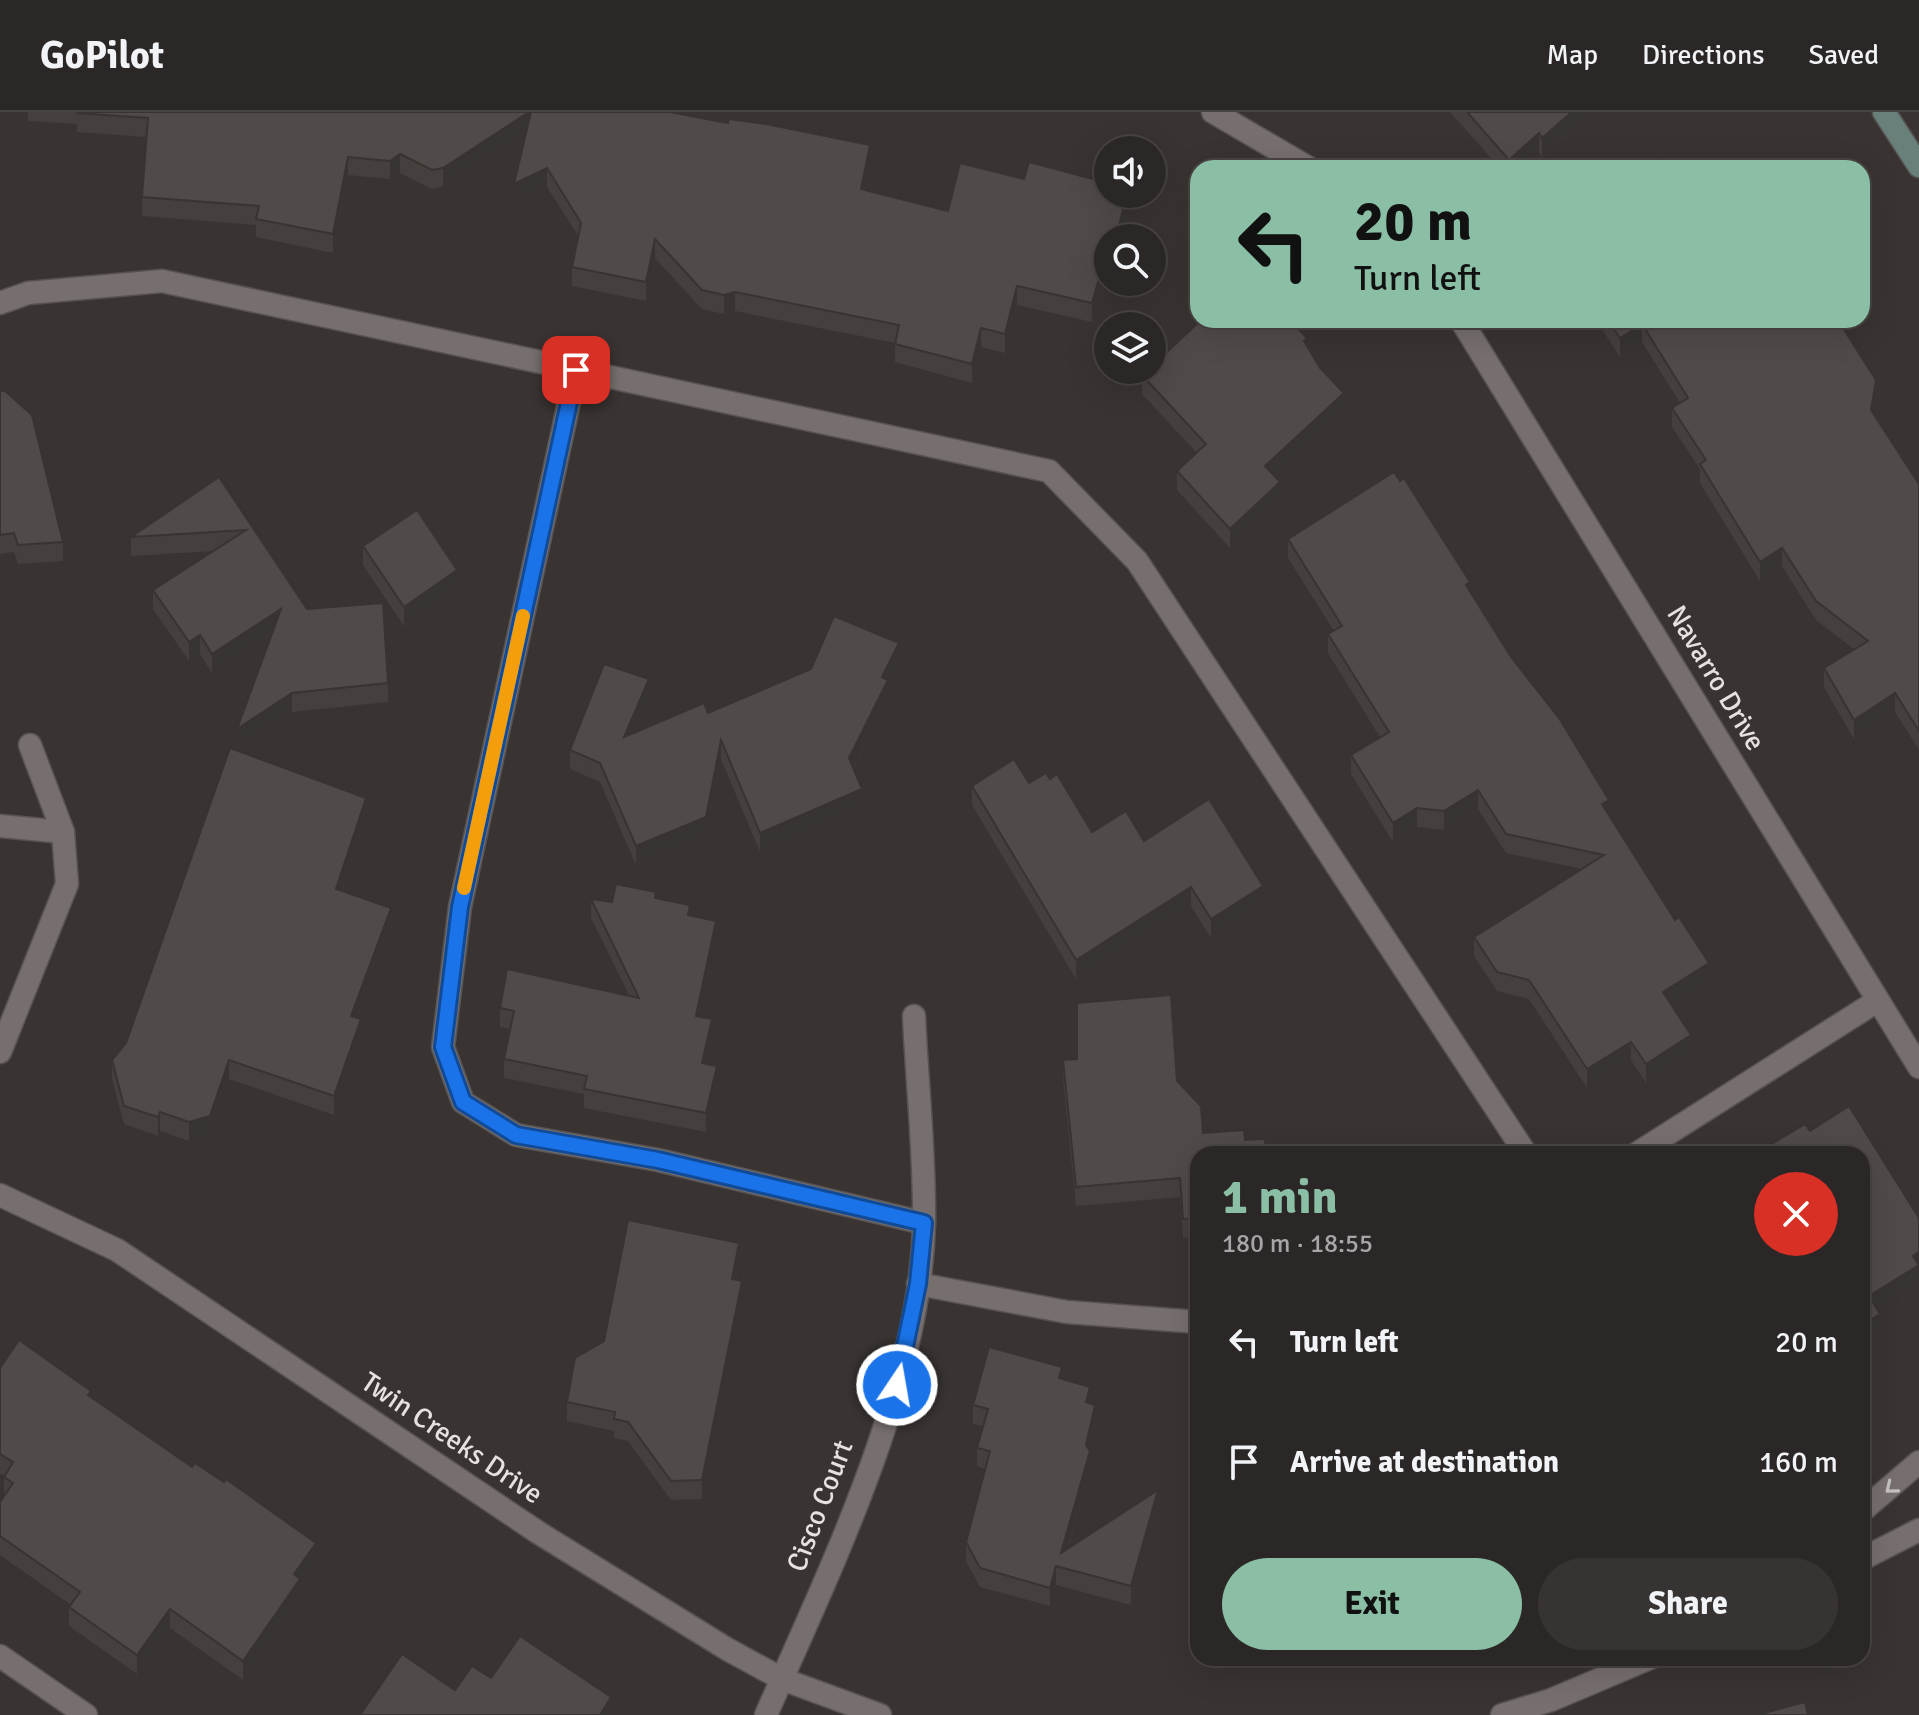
<!DOCTYPE html>
<meta charset="utf-8">
<style>
body{margin:0;font-family:Signika,sans-serif;background:#373332;color:#f1f3f6;height:100vh;display:flex;flex-direction:column;font-size:30px;white-space:nowrap}
*{box-sizing:border-box;margin:0}
p{font-size:26px;color:#a6a5a7}
.icon{flex:none;width:44px;height:44px;fill:none;stroke:currentColor;stroke-width:2;stroke-linecap:round;stroke-linejoin:round}
.map{position:relative;flex:1;overflow:hidden}
.side{position:absolute;left:1190px;top:1034px;width:680px;height:520px;display:flex;flex-direction:column;background:#2b2726;border-radius:24px;box-shadow:0 8px 32px #0002,0 0 0 2px #474443}
.side>*{flex:none}
.banner{position:absolute;left:1190px;top:48px;width:680px;height:168px;border-radius:24px;box-shadow:0 8px 32px #0002,0 0 0 2px #474443;background:#8abfa5;color:#111;overflow:hidden}
.tools{position:absolute;left:1094px;top:24px;display:grid;gap:16px}
.tools a{display:grid;place-items:center;width:72px;height:72px;border-radius:50%;background:#2b2726;box-shadow:0 8px 32px #0002,0 0 0 2px #474443;font-size:40px}
.pin{position:absolute;display:grid;place-items:center;width:68px;height:68px;color:#fff;margin:-34px;border-radius:16px;box-shadow:0 4px 12px #0006}
.me{position:absolute;width:88px;margin:-44px;rotate:12deg;stroke-linejoin:round;filter:drop-shadow(0 0 6px #0008)}
.turn{display:flex;align-items:center;gap:28px;height:168px;padding:0 32px;font-size:36px}
.turn .icon{width:104px;height:104px;stroke-width:2.5}
.turn b{display:block;font-size:56px;line-height:68px}
.round{display:grid;place-items:center;flex:none;width:84px;height:84px;border-radius:42px;background:#373332}
.headline{display:flex;align-items:center;justify-content:space-between;height:136px;padding:0 32px}
h1{font-size:48px;font-weight:800;line-height:60px;color:#8abfa5}
.primary-button{display:flex;gap:16px;margin-top:auto;padding:16px 32px}
.primary-button a{flex:1;height:92px;border-radius:48px;background:#8abfa5;color:#111;font-size:32px;font-weight:800;line-height:92px;text-align:center}
.primary-button a+a{background:#373332;color:#f1f3f6}
ul{padding:0;list-style:none}
li{display:flex;align-items:center;gap:24px;height:120px;padding:0 32px}
li div{flex:1}
li b{display:block;font-size:30px}
li em{font-style:normal}
header{display:flex;align-items:center;gap:48px;box-sizing:border-box;height:112px;padding:0 40px;background:#2b2726;border-bottom:2px solid #474443}
header strong{font-size:38px}
nav{display:flex;gap:44px;margin-inline-start:auto;font-size:28px}
.map>svg:first-child{display:block}
.lines{fill:none;stroke-linecap:round;stroke-linejoin:round}
.service-casing{stroke:#575352;stroke-width:25}
.minor-casing{stroke:#575352;stroke-width:25}
.tertiary-casing{stroke:#575352;stroke-width:25}
.secondary-casing{stroke:#575352;stroke-width:25}
.service{stroke:#766f6e;stroke-width:22}
.minor{stroke:#766f6e;stroke-width:22}
.tertiary{stroke:#766f6e;stroke-width:22}
.secondary{stroke:#69807a;stroke-width:22}
.wall{fill:#45403e}
.shaded-wall{fill:#383432}
.building{fill:#504a48;stroke:#383432;stroke-width:2}
.oneway{stroke:#c4c0bf}
.route-casing{stroke:#114b97;stroke-width:20}
.route{stroke:#1a73e8;stroke-width:14}
.slow{stroke:#f59e0b;stroke-width:14}
.labels{text-anchor:middle;dominant-baseline:central;stroke-width:7;stroke-linejoin:round;paint-order:stroke}
.street-label{font-size:28px;fill:#e6e2e2;stroke:#393432}
</style>
<header>
<strong>GoPilot</strong>
<nav><a>Map</a><a>Directions</a><a>Saved</a></nav>
</header>
<div class="map">
<svg width="1919" height="1603" viewBox="0 0 1919 1603">
<rect width="100%" height="100%" fill="#393432"/>
<g class="lines">
<defs>
<g id="service">
<path d="M0,191L28,181L162,169L1049,359L1137,449L1526,1042"/>
<path d="M576,258L460,795L443,935L463,990L516,1023L658,1048L924,1111"/>
<path d="M0,714L63,720"/>
<path d="M1636,1042L1877,889"/>
<path d="M918,1172L1067,1200L1198,1210"/>
<path d="M0,1544L86,1603"/>
</g>
<g id="minor">
<path d="M1213,0L1309,56"/>
<path d="M1461,208L1919,955"/>
<path d="M0,940L67,772L63,720L30,633"/>
<path d="M766,1603C831,1455 921,1273 924,1110C925,1042 917,972 914,904"/>
</g>
<g id="tertiary">
<path d="M0,1083L117,1138L539,1421L727,1537L782,1567L880,1603"/>
<path d="M1862,1399L1919,1350"/>
<path d="M1862,1447L1919,1418"/>
<path d="M1502,1603L1551,1588L1650,1546"/>
</g>
<path id="secondary" d="M1884,0L1919,54"/>
</defs>
<use href="#service" class="service-casing"/>
<use href="#minor" class="minor-casing"/>
<use href="#tertiary" class="tertiary-casing"/>
<use href="#secondary" class="secondary-casing"/>
<use href="#service" class="service"/>
<use href="#minor" class="minor"/>
<use href="#tertiary" class="tertiary"/>
<use href="#secondary" class="secondary"/>
</g>
<g class="wall">
<path d="M28,0H670L870,52L864,78L948,99L1024,67L1129,82V95L1108,126V170H1110L1109,174L1104,169L1092,210L1017,193L1005,241L981,235L972,271L895,250V231L735,199L724,202L702,197L655,146L646,189L572,174V155L579,125L547,75L514,91L526,21L443,75L432,77L400,61L390,67L348,63L333,141L256,125V113L142,104V85L146,25L77,20V12L28,9Z"/>
<path d="M1450,0H1588L1584,3V8L1542,45L1539,40L1521,56H1500Z"/>
<path d="M1596,208H1804L1876,287L1873,302L1919,372V638L1895,600L1854,627L1824,575V556L1854,537L1816,508L1782,454L1760,469L1700,371V357L1672,315V296L1680,291L1642,230L1620,245Z"/>
<path d="M1307,235L1344,300L1274,365L1280,389L1230,436L1177,378V359L1197,341L1142,282V263Z"/>
<path d="M0,279L63,430V449L18,452L14,440L0,442Z"/>
<path d="M219,365L307,497L388,571V590L292,600L237,636L272,522L212,561L200,542L189,549L153,497V478L214,439L131,444V425Z"/>
<path d="M1288,427L1470,479L1609,704L1709,870L1672,893L1691,942L1646,971L1631,948L1587,976L1529,887L1497,879L1474,844V825L1582,757L1506,741L1478,697L1444,718L1417,715L1393,730L1351,662V643L1380,625L1328,541V522L1334,519L1288,446Z"/>
<path d="M363,434L457,477L404,514L363,453Z"/>
<path d="M899,550L888,572V587L854,656L862,696L760,740L721,647L706,724L636,753L600,670L570,657V638L649,586L634,621Z"/>
<path d="M1050,667L1092,720L1144,729L1263,793L1211,826L1191,794L1076,867L972,693V674L1029,671Z"/>
<path d="M366,705L342,779L391,815L357,906L361,926L334,1003L229,967L210,1023L189,1029L160,1019L158,1024L124,1012L112,967V948Z"/>
<path d="M591,787L612,790L656,787L690,804L716,828L700,904L712,926L706,952L717,973L706,1020L584,996V982L504,966V947L511,917L500,915V896L629,883L591,806Z"/>
<path d="M1063,948L1177,969L1198,1042V1124L1183,1126L1180,1085L1076,1094L1063,967Z"/>
<path d="M739,1149L736,1167L742,1187L702,1387L671,1388L628,1329L614,1326V1319L567,1309V1290Z"/>
<path d="M0,1256L91,1285L316,1450L300,1471V1486L243,1568L170,1516L137,1562L69,1514V1495L71,1493L0,1443V1390L4,1384V1364L0,1361Z"/>
<path d="M1062,1267L1090,1291L1095,1312L1089,1338L1090,1358L1068,1437L1158,1397L1131,1493L1056,1473L1050,1494L980,1475L966,1449V1430L986,1357L977,1354V1336L983,1314L973,1312V1293Z"/>
</g>
<g class="shaded-wall">
<path d="M529,0H531V18L443,75V56Z"/>
<path d="M1572,0H1588L1584,3V8L1542,45V26Z"/>
<path d="M1539,21V40L1521,56H1509V48Z"/>
<path d="M870,33V52L861,96V77Z"/>
<path d="M400,42V61L390,67V49Z"/>
<path d="M348,45V63L333,141V122Z"/>
<path d="M547,56V75L514,91V72Z"/>
<path d="M1127,82H1129V95L1121,126H1116Z"/>
<path d="M655,127V146L646,189V170Z"/>
<path d="M1104,150V169L1092,210V191Z"/>
<path d="M1017,174V193L1005,241V222Z"/>
<path d="M735,180V199L724,202V183Z"/>
<path d="M1642,212V230L1620,245V226Z"/>
<path d="M981,216V235L972,271V252Z"/>
<path d="M1876,268V287L1871,317V298Z"/>
<path d="M1344,281V300L1265,373V354Z"/>
<path d="M1280,370V389L1230,436V417Z"/>
<path d="M1782,436V454L1760,469V450Z"/>
<path d="M457,458V477L404,514V495Z"/>
<path d="M281,497V516L212,561V542Z"/>
<path d="M200,523V542L189,549V530Z"/>
<path d="M899,531V550L888,572V587L849,665V646L882,565Z"/>
<path d="M649,567V586L624,644V625Z"/>
<path d="M292,581V600L237,636V617Z"/>
<path d="M1895,581V600L1854,627V608Z"/>
<path d="M721,628V647L706,724L636,753V734Z"/>
<path d="M862,677V696L760,740V721Z"/>
<path d="M1478,678V697L1444,718V699Z"/>
<path d="M366,686V705L336,796V777Z"/>
<path d="M1609,688V707L1602,692Z"/>
<path d="M1417,696V715L1393,730V711Z"/>
<path d="M1263,774V793L1211,826V807Z"/>
<path d="M1191,775V794L1076,867V848Z"/>
<path d="M391,796V815L351,923V904Z"/>
<path d="M716,809V828L696,923V904Z"/>
<path d="M1709,851V870L1663,899V880Z"/>
<path d="M361,907V926L334,1003V984Z"/>
<path d="M712,907V926L702,970V951Z"/>
<path d="M1691,923V942L1646,971V952Z"/>
<path d="M1631,930V948L1587,976V957Z"/>
<path d="M229,948V967L210,1023L189,1029V1010Z"/>
<path d="M717,954V973L706,1020V1001Z"/>
<path d="M160,1000V1019L158,1024V1005Z"/>
<path d="M739,1131V1149L732,1186V1167Z"/>
<path d="M1919,1140V1172L1869,1203V1184L1913,1144Z"/>
<path d="M742,1169V1187L702,1387V1368Z"/>
<path d="M1880,1202V1221L1862,1232V1213Z"/>
<path d="M1095,1293V1312L1086,1352V1333Z"/>
<path d="M1090,1339V1358L1062,1456L1061,1441Z"/>
<path d="M1158,1378V1397L1131,1493V1474Z"/>
<path d="M316,1431V1450L300,1471V1486L243,1568V1549L294,1462Z"/>
<path d="M1056,1454V1473L1050,1494V1476Z"/>
<path d="M170,1497V1516L137,1562V1543Z"/>
<path d="M611,1585V1603H599Z"/>
</g>
<g class="building">
<path d="M77,0H529L443,56L432,58L400,42L390,49L348,45L333,122L256,107L259,94L142,85L148,6L77,1Z"/>
<path d="M531,0H670L728,11L729,7L766,12L870,33L861,77L948,99L960,51L1024,67L1029,50L1108,71V82H1127L1116,126H1108V155L1104,150L1092,191L1017,174L1005,222L981,216L972,252L895,232L899,213L735,180L724,183L702,178L655,127L646,170L572,155L581,111L547,56L514,72Z"/>
<path d="M1467,0H1572L1542,26L1539,21L1509,48Z"/>
<path d="M1659,45L1663,52L1668,49L1672,56H1642Z"/>
<path d="M1201,208H1290L1307,226L1304,229L1320,256L1344,281L1265,354L1280,370L1230,417L1177,359L1206,332L1142,263L1148,258H1152V254Z"/>
<path d="M1608,208H1804L1805,209L1807,208H1838L1876,268L1871,298L1919,372V619L1895,581L1854,608L1824,556L1868,529L1816,489L1782,436L1760,450L1700,352L1706,348L1672,296L1688,286L1642,212L1620,226Z"/>
<path d="M0,279H5L32,303L63,430L18,433L14,421L0,423Z"/>
<path d="M1394,360L1400,369L1404,366L1470,470L1466,473L1511,545L1559,606L1609,688L1602,692L1675,808L1679,805L1709,851L1663,880L1691,923L1646,952L1631,930L1587,957L1529,868L1497,860L1474,825L1604,743L1506,722L1478,678L1444,699L1417,696L1393,711L1351,643L1389,620L1328,522L1342,514L1288,427Z"/>
<path d="M219,365L307,497L383,491L388,571L292,581L237,617L281,497L212,542L200,523L189,530L153,478L246,418L131,425Z"/>
<path d="M417,398L457,458L404,495L363,434Z"/>
<path d="M834,504L899,531L882,565L888,568L849,646L862,677L760,721L721,628L706,705L636,734L600,651L570,638L604,552L649,567L624,625L704,591L708,601L811,557Z"/>
<path d="M230,636L366,686L336,777L391,796L351,904L361,907L334,984L229,948L210,1004L189,1010L160,1000L158,1005L124,994L112,948L126,931Z"/>
<path d="M1014,647L1029,671L1046,661L1050,667L1057,662L1092,720L1126,699L1144,729L1209,687L1263,774L1211,807L1191,775L1076,848L972,674Z"/>
<path d="M616,772L656,780L655,786L690,793L688,803L716,809L696,904L712,907L702,951L717,954L706,1001L584,977L587,964L504,947L514,899L500,896L507,857L639,886L591,787L612,790Z"/>
<path d="M1171,883L1177,969L1201,994L1203,1021L1244,1018L1245,1028L1265,1027L1266,1042H1198V1106L1183,1107L1180,1066L1076,1075L1063,948L1077,947V891Z"/>
<path d="M1849,994L1919,1106V1140L1913,1144L1919,1153L1869,1184L1880,1202L1862,1213V1042H1755L1805,1012L1810,1019Z"/>
<path d="M628,1108L739,1131L732,1167L742,1169L702,1368L671,1369L628,1310L614,1307L615,1300L567,1290L575,1246L604,1229Z"/>
<path d="M19,1228L91,1279L88,1283L192,1355L195,1351L224,1370L226,1367L316,1431L294,1462L300,1467L243,1549L170,1497L137,1543L69,1495L80,1480L0,1424V1390L13,1371L4,1365L13,1350L0,1342V1256Z"/>
<path d="M989,1235L1062,1255L1059,1266L1090,1275L1086,1290L1095,1293L1086,1333L1090,1339L1061,1441L1158,1378L1131,1474L1056,1454L1050,1476L980,1456L966,1430L990,1339L977,1336L988,1297L973,1293Z"/>
<path d="M520,1524L611,1585L600,1603H360L402,1542L455,1578L472,1554L491,1566Z"/>
<path d="M1805,1590L1808,1603H1757Z"/>
</g>
<defs><path id="oneway-chevron" d="M-2-3.5L2.5 0L-2 3.5" fill="none" stroke-width="1.6" stroke-linecap="round" stroke-linejoin="round" transform="scale(2)"/></defs>
<use class="oneway" href="#oneway-chevron" transform="translate(1891 1376) rotate(141)"/>
<g class="lines">
<defs>
<path id="route" d="M576,258L460,795L443,935L463,990L516,1023L658,1048L924,1111L918,1172L897,1273"/>
</defs>
<use href="#route" class="route-casing"/>
<use href="#route" class="route"/>
<path class="slow" d="M464,776L523,504"/>
</g>
<g class="labels">
<g class="street-label">
<text transform="translate(1716 566) rotate(59)">Navarro Drive</text>
<text transform="translate(452 1326) rotate(34)">Twin Creeks Drive</text>
<text transform="translate(820 1394) rotate(-69)">Cisco Court</text>
</g>
</g>
</svg>
<div class="tools">
<a><svg class="icon" aria-label="sound" viewBox="0 0 24 24"><path d="M4 9h4l5-4v14l-5-4H4zM17 9q2 3 0 6"/></svg></a>
<a><svg class="icon" aria-label="search" viewBox="0 0 24 24"><circle cx="10" cy="10" r="6"/><path d="M15 15l6 6"/></svg></a>
<a><svg class="icon" aria-label="layers" viewBox="0 0 24 24"><path d="M12 4l9 5-9 5-9-5zM3 14l9 5 9-5"/></svg></a>
</div>
<div class="pin" style="left:576px;top:258px;background:#d93025"><svg class="icon" aria-label="arrive" viewBox="0 0 24 24"><path d="M6 21V4h12l-3 4 3 4H6"/></svg></div>
<svg class="me" style="left:897px;top:1273px" viewBox="-20 -20 40 40"><circle r="17" fill="#1a73e8" stroke="#fff" stroke-width="3"/><path d="M0-11L8 9 0 5-8 9z" fill="#fff"/></svg>
<div class="banner">
<div class="turn"><svg class="icon" aria-label="left" viewBox="0 0 24 24"><path d="M17 20v-9H6M10 6l-5 5 5 5"/></svg><div><b>20 m</b>Turn left</div></div>
</div>
<section class="side">
<div class="headline"><div><h1>1 min</h1><p>180 m · 18:55</p></div><a class="round" style="background:#d93025;color:#fff"><svg class="icon" aria-label="close" viewBox="0 0 24 24"><path d="M6 6l12 12M18 6L6 18"/></svg></a></div>
<ul>
<li><svg class="icon" aria-label="left" viewBox="0 0 24 24"><path d="M17 20v-9H6M10 6l-5 5 5 5"/></svg><div><b>Turn left</b></div><em>20 m</em></li>
<li><svg class="icon" aria-label="arrive" viewBox="0 0 24 24"><path d="M6 21V4h12l-3 4 3 4H6"/></svg><div><b>Arrive at destination</b></div><em>160 m</em></li>
</ul>
<div class="primary-button"><a>Exit</a><a>Share</a></div>
</section>
</div>
